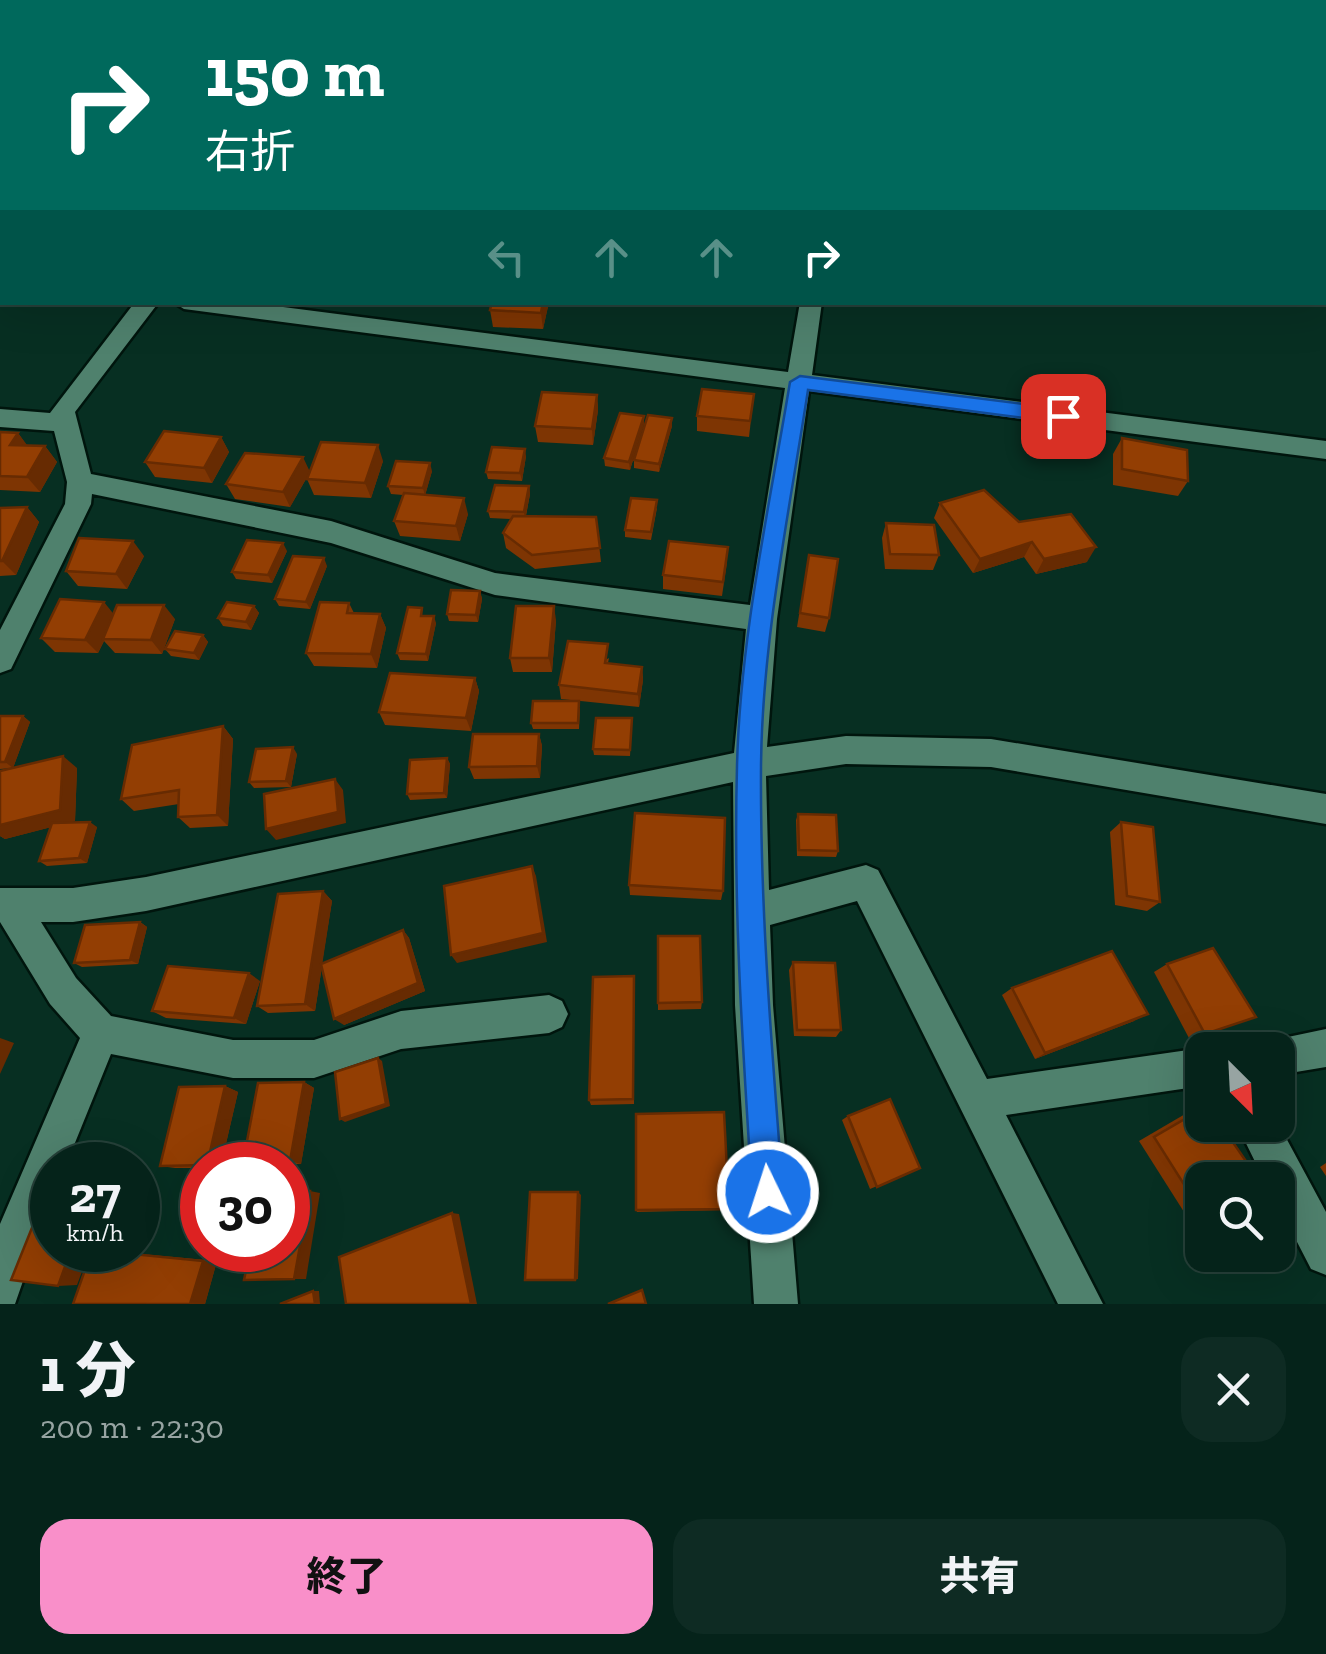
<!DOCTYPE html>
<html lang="ja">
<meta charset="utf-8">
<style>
body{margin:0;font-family:"Zilla Slab","Noto Sans JP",serif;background:#0e2b23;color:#f1f3f6;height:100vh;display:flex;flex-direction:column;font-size:38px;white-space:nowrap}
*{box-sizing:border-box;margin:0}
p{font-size:32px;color:#97a4a2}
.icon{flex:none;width:55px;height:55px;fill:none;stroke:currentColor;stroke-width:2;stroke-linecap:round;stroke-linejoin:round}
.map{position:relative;height:1304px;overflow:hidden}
.sheet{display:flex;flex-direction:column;background:#05231a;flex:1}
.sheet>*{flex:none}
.top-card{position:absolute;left:0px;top:0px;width:1328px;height:305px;box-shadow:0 10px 40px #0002,0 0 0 2px #264039;background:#00695c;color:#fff;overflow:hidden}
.needle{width:65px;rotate:156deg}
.controls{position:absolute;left:1185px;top:1032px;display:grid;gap:20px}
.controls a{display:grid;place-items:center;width:110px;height:110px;border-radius:20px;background:#05231a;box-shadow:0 10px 40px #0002,0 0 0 2px #264039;font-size:50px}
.speed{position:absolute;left:30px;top:1142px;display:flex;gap:20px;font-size:50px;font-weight:700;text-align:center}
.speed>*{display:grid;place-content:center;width:130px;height:130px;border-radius:50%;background:#05231a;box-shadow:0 10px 40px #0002,0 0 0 2px #264039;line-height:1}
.speed small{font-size:25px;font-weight:400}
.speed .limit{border:15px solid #d22;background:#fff;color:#111}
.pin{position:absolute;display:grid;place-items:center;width:85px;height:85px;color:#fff;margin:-42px;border-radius:20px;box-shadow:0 5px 15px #0006}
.me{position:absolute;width:110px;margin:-55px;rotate:356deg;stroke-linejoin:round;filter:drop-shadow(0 0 8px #0008)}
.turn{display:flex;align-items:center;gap:35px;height:210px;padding:0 40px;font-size:45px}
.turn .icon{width:130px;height:130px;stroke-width:2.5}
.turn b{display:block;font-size:70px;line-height:85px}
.lanes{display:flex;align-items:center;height:95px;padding:0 40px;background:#0003;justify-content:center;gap:50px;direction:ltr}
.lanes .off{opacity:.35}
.round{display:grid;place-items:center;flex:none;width:105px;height:105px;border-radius:30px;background:#0e2b23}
.overview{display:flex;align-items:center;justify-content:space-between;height:170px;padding:0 40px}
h1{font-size:60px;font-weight:800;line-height:75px}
.primary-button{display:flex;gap:20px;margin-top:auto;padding:20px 40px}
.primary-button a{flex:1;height:115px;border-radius:30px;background:#f98fc9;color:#111;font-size:40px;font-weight:800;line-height:115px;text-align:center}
.primary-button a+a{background:#0e2b23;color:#f1f3f6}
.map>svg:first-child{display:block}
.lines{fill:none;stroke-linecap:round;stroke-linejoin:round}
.minor-casing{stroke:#00150d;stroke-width:5}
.minor{fill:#4f816d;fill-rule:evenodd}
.wall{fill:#7e3503}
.shaded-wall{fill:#672b02}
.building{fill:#933e03;stroke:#672b02;stroke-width:2.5}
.route{fill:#1a73e8;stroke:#114b97;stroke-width:2.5}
</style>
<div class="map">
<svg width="1326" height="1304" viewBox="0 0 1326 1304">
<rect width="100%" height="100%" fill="#072f22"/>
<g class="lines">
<defs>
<g id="minor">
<path d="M785,0H802L803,2H786Z"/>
<path d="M1263,0H1281L1282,2H1264Z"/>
<rect x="1325" y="9" width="1" height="10"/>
<rect x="0" y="11" width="2" height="10"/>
<rect x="1325" y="46" width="1" height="11"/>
<rect x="0" y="123" width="2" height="12"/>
<rect x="1325" y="132" width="1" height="12"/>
<rect x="1325" y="266" width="1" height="14"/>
<rect x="0" y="275" width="2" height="14"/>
<path d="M135,302H159L75,412L91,474L331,521L495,573L750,605L785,388L184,309L173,302H245L788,372L800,302H822L812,375L1326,441V459L809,391L777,619L767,747L846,736L991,739L1326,794V824L991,767L846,764L766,776L769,890L866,865L878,870L987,1079L1202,1048L1208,1050H1202V1086L1006,1115L1103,1304H1058L857,901L770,925L773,1005L798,1304H754L735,1005L733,782L146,911L73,922H41L76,978L111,1016L233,1040H314L401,1011L549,995L562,1001L568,1014L562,1027L549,1033L401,1049L314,1078H233L111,1054L66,1165H52V1198L15,1304H0V1224L80,1038L50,1004L0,922V888H73L146,877L734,753L746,629L495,595L331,543L92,494L91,504L11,669L0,673V630L65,504L67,482L54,431L0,427V409L50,413Z"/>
<path d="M1326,1029V1067L1278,1075V1050H1261L1264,1042Z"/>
<path d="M1278,1123L1326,1212V1275L1311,1269L1278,1205V1180H1264L1237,1125Z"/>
</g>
</defs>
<use href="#minor" class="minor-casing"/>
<use href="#minor" class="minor"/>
</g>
<g class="wall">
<path d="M1196,0H1260L1259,2H1195Z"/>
<path d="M1281,0H1326V6L1325,2H1284Z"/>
<path d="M492,302H549L543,329L493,327L490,310Z"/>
<path d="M754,394L749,437L697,431V416Z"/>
<path d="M597,395L598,410L593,445L538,442L535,426Z"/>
<path d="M644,416V424L630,470L605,466L604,458Z"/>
<path d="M672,418V426L659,472L634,468V460Z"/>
<path d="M0,432L18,433L27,446H45L57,462L40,492L0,490Z"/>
<path d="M221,437L229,452L212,483L155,477L145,462Z"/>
<path d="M1122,438L1188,481L1178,496L1113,485V454Z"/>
<path d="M526,456L522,481L488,479L486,472Z"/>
<path d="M383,461L371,498L314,495L307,479Z"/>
<path d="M432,471L425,495L468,514L460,541L400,536L394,521L403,495L391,494L388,486Z"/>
<path d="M310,472L290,507L235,499L226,484Z"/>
<path d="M529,486L530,494L526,516L596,517L601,562L535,569L506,548L503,533L511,519L490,518L488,511Z"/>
<path d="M940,503L1019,522L1087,562L1036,574L1024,557L973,573L934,518Z"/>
<path d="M27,507L39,522L16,575L0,576V508Z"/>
<path d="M657,508L651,540L625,537V530Z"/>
<path d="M886,523L939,555L933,570L885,569L882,538Z"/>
<path d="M287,551L272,583L236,579L232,572Z"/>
<path d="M809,555L829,618L825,632L797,627Z"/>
<path d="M144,556L127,589L78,586L66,571Z"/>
<path d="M727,562L722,596L663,589V575Z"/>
<path d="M327,566L310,609L279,606L275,599Z"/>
<path d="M480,591L482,599L478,622L449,621L447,614Z"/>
<path d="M349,603L354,613L380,614L386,628L377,668L314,666L306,653Z"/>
<path d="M254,606L259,613L251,630L223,626L218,618Z"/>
<path d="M113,614L175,619L162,654L115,653L104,641L98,653L55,652L41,638Z"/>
<path d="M425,616L436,623L428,661L400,660L397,653Z"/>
<path d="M556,620L552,672H513L510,658Z"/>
<path d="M203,635L208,642L199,660L171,656L165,649Z"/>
<path d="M609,658L608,663L642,667L643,680L639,707L561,699L559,685Z"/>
<path d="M475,678L479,691L471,731L385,725L379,712Z"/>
<path d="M580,708L579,729H533L531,723Z"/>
<path d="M0,716H23L30,722L13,768H77L75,821L67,823L97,827L87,863L47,866L39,861L51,827L5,839L0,836V771L13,768L0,769Z"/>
<path d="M632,718L630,756L594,755L593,749Z"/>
<path d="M223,726L233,739L228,826L190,828L178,817L179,804L134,811L121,799Z"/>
<path d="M539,734L542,746L540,778L474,779L469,767Z"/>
<path d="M297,754L291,787L254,788L249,782Z"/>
<path d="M447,758L450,764L447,798L410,800L407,794Z"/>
<path d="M798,814L838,851L836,857L797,856L796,820Z"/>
<path d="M1121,822L1160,902L1147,911L1115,905L1110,832Z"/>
<path d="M629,885L723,891L721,900L630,895Z"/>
<path d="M323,891L332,901L322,963L403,930L409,938L425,991L344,1025L322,966L315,1011L268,1013L257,1006Z"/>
<path d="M140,922L147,927L138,964L82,967L74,963Z"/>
<path d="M658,936L702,1002L701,1009L658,1010Z"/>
<path d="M793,962L841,1030L836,1037L794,1036L789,970Z"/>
<path d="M1167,964L1239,1023L1190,1040L1154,972Z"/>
<path d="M634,976V1104L591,1105L589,1100Z"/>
<path d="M260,981L246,1024L166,1018L152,1011Z"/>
<path d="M1012,988L1134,1021L1035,1059L1002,995Z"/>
<path d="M304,1082L314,1088L301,1164L255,1165L243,1162Z"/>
<path d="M225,1086L238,1092L221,1165H202V1168H175L160,1166Z"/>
<path d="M1202,1108V1222L1191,1223L1139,1141L1192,1110Z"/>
<path d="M848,1116L920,1168L870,1189L842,1120Z"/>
<path d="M1326,1163V1176L1320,1167Z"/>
<path d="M729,1209L727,1210L637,1212L636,1210Z"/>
<path d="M92,1250L109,1251L217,1261L205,1304Z"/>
</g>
<g class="shaded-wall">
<path d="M906,0H931L930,2H905Z"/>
<path d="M1229,0H1260L1259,2H1219Z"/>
<path d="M1293,0H1317L1316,2H1292Z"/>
<path d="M543,302H549L543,329L541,313Z"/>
<path d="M597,395L598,410L593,445L592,429Z"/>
<path d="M644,416V424L630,470L629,462Z"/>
<path d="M672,418V426L659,472V464Z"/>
<path d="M18,433L30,449L10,445Z"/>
<path d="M221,437L229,452L212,483L204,468Z"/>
<path d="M378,445L383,461L371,498L365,483Z"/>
<path d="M45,446L57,462L40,492L27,477Z"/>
<path d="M525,449L526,456L522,481L520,473Z"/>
<path d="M303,457L310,472L290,507L283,492Z"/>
<path d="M430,463L432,471L425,496L423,488Z"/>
<path d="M529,486L530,494L525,520L524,512Z"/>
<path d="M464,498L468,514L460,541L456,526Z"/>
<path d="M27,507L39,522L16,575L2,561Z"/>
<path d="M133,541L144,556L127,589L116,574Z"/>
<path d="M1032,542L1024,557L973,573L980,559Z"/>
<path d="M283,543L287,551L272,583L268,575Z"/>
<path d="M1096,547L1087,562L1036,574L1044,559Z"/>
<path d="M324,558L327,566L310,609L306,602Z"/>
<path d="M480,591L482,599L478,622L476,615Z"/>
<path d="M104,602L116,617L98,653L85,640Z"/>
<path d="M164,605L175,619L162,654L151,640Z"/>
<path d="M254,606L259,613L251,630L246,622Z"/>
<path d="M554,606L556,620L552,672L549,658Z"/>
<path d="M380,614L386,628L377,668L371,654Z"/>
<path d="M434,616L436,623L428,661L426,654Z"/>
<path d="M203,635L208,642L199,660L194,653Z"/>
<path d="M642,667L643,680L639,707L638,694Z"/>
<path d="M475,678L479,691L471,731L466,718Z"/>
<path d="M23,716L30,722L13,768L5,762Z"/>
<path d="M223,726L233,739L228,826L217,815Z"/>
<path d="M539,734L542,746L540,778L537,766Z"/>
<path d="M293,747L297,754L291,787L286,781Z"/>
<path d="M63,756L77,768L75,821L5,839L0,836V825Z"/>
<path d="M447,758L450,764L447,798L444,793Z"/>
<path d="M335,779L343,790L346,823L276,840L266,829Z"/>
<path d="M90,822L97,827L87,863L79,858Z"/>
<path d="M532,866L536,876L547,942L457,963L451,955Z"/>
<path d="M323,891L332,901L315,1011L305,1004Z"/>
<path d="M140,922L147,927L138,964L130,960Z"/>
<path d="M403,930L409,938L425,991L344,1025L334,1019Z"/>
<path d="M249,973L260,981L246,1024L234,1018Z"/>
<path d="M1148,1014L1134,1021L1035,1059L1045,1053Z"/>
<path d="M0,1038L14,1043L0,1074Z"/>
<path d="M378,1058L382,1061L390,1106L345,1122L340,1119Z"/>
<path d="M304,1082L314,1088L301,1164L290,1161Z"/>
<path d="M225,1086L238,1092L221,1165H207Z"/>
<path d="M106,1157L123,1160L121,1165H104Z"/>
<path d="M310,1191L320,1193L306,1279H294Z"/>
<path d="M578,1192L581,1195L578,1279L575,1280Z"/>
<path d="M452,1213L459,1214L477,1304H471Z"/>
<path d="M71,1250H90L77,1285L58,1286Z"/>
<path d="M203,1261H217L205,1304H190Z"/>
<path d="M313,1291H319L320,1304H315Z"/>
</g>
<g class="building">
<path d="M971,0L974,2H949Z"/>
<path d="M492,302H543L541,313L490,310Z"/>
<path d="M702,389L754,394L750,421L697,416Z"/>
<path d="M542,392L597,395L592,429L535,426Z"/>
<path d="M620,413L644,416L629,462L604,458Z"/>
<path d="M648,415L672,418L659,464L634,460Z"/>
<path d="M164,431L221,437L204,468L145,462Z"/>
<path d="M0,432L18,433L10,445L45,446L27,477L0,476Z"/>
<path d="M1122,438L1187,450L1188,481L1122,469Z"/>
<path d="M321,442L378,445L365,483L307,479Z"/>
<path d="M492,447L525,449L520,473L486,472Z"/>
<path d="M245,453L303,457L283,492L226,484Z"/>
<path d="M396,461L430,463L423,488L388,486Z"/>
<path d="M495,485L529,486L524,512L488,511Z"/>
<path d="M984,490L1019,522L1071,514L1096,547L1044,559L1032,542L980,559L940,503Z"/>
<path d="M404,493L464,498L456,526L394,521Z"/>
<path d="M631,498L657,500L651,532L625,530Z"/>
<path d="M27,507L2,561H0V508Z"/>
<path d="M513,516L596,517L600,548L532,555L503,533Z"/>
<path d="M886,523L934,525L939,555L890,554Z"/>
<path d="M79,538L133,541L116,574L66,571Z"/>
<path d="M247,540L283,543L268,575L232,572Z"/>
<path d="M669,541L728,547L723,582L663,575Z"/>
<path d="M809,555L838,559L829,618L800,613Z"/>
<path d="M293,556L324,558L306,602L275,599Z"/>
<path d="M451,590L480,591L476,615L447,614Z"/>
<path d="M60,599L104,602L85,640L41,638Z"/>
<path d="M227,602L254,606L246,622L218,618Z"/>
<path d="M320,602L349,603L347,613L380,614L371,654L306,653Z"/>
<path d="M117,605H164L151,640L103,639Z"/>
<path d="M516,606H554L549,658H510Z"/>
<path d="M408,607L422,608L421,616H434L426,654L397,653Z"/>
<path d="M175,631L203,635L194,653L165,649Z"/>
<path d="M568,641L608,644L605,663L642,667L638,694L559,685Z"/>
<path d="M390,673L475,678L466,718L379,712Z"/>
<path d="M533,701H579L578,723H531Z"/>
<path d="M0,716H23L5,762H0Z"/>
<path d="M596,718H632L630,750L593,749Z"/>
<path d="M223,726L217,815L178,817L179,790L121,799L132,745Z"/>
<path d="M473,734H539L537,766L469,767Z"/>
<path d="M293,747L286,781L249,782L256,749Z"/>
<path d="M63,756L60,810L0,825V771Z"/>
<path d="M447,758L444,793L407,794L410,760Z"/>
<path d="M335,779L338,812L266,829L264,794Z"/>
<path d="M635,813L725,818L723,891L629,885Z"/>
<path d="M798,814L836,815L838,851L799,850Z"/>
<path d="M90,822L79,858L39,861L52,823Z"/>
<path d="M1121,822L1153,827L1160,902L1127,896Z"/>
<path d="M532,866L543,933L451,955L444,886Z"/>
<path d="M323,891L305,1004L257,1006L278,894Z"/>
<path d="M140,922L130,960L74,963L85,925Z"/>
<path d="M403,930L418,983L334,1019L321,964Z"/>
<path d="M658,936H700L702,1002L658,1003Z"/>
<path d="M1213,948L1256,1017L1205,1034L1167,964Z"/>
<path d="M1112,951L1148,1014L1045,1053L1012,988Z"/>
<path d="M793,962L835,963L841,1030H797Z"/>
<path d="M168,966L249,973L234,1018L152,1011Z"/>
<path d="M634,976L633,1099L589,1100L593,977Z"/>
<path d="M378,1058L386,1104L340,1119L335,1072Z"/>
<path d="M304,1082L290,1161L243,1162L258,1083Z"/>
<path d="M225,1086L207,1165L160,1166L179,1087Z"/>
<path d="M890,1099L920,1168L877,1187L848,1116Z"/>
<path d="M1202,1109V1125H1221L1259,1180H1202V1213L1154,1137Z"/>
<path d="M724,1112L729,1209L636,1210V1114Z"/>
<path d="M63,1153L106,1157L104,1165H58Z"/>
<path d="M52,1178V1250H71L58,1286L11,1280Z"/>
<path d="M288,1191H310L294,1279L244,1280L250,1250H288Z"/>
<path d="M530,1192H578L575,1280H525Z"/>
<path d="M452,1213L471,1304H346L339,1257Z"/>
<path d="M92,1250L203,1261L190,1304H73Z"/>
<path d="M642,1290L646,1304H608Z"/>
<path d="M313,1291L315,1304H280Z"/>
</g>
<path class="route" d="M800,376L1063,409L1072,416L1063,423L808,390C789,514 762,641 761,767C760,909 772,1051 783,1192L779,1203L768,1208L757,1203L752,1192C743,1051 733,908 737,766C740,638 769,509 790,382Z"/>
</svg>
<div class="controls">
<a><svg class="needle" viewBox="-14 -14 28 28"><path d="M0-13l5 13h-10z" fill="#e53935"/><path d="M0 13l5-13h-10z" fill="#97a4a2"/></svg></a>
<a><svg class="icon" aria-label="search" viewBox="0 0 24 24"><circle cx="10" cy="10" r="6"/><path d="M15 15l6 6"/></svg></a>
</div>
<div class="speed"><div>27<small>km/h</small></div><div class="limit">30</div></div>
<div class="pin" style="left:1063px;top:416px;background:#d93025"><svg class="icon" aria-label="arrive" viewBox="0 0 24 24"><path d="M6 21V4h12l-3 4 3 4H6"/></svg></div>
<svg class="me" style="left:768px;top:1192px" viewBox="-20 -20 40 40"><circle r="17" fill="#1a73e8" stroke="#fff" stroke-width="3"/><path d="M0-11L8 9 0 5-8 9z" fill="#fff"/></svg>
<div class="top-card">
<div class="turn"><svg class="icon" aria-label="right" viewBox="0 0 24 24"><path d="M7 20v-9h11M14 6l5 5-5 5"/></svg><div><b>150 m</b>右折</div></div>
<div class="lanes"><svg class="icon off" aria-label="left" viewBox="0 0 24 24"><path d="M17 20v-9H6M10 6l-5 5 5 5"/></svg><svg class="icon off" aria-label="ahead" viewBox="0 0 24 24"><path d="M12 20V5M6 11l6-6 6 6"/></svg><svg class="icon off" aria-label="ahead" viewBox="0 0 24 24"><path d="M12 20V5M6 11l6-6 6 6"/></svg><svg class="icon" aria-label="right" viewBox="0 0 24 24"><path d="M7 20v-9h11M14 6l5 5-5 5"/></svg></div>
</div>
</div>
<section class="sheet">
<div class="overview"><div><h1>1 分</h1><p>200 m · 22:30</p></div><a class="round"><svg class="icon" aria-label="close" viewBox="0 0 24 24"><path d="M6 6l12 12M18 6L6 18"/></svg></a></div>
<div class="primary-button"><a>終了</a><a>共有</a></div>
</section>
